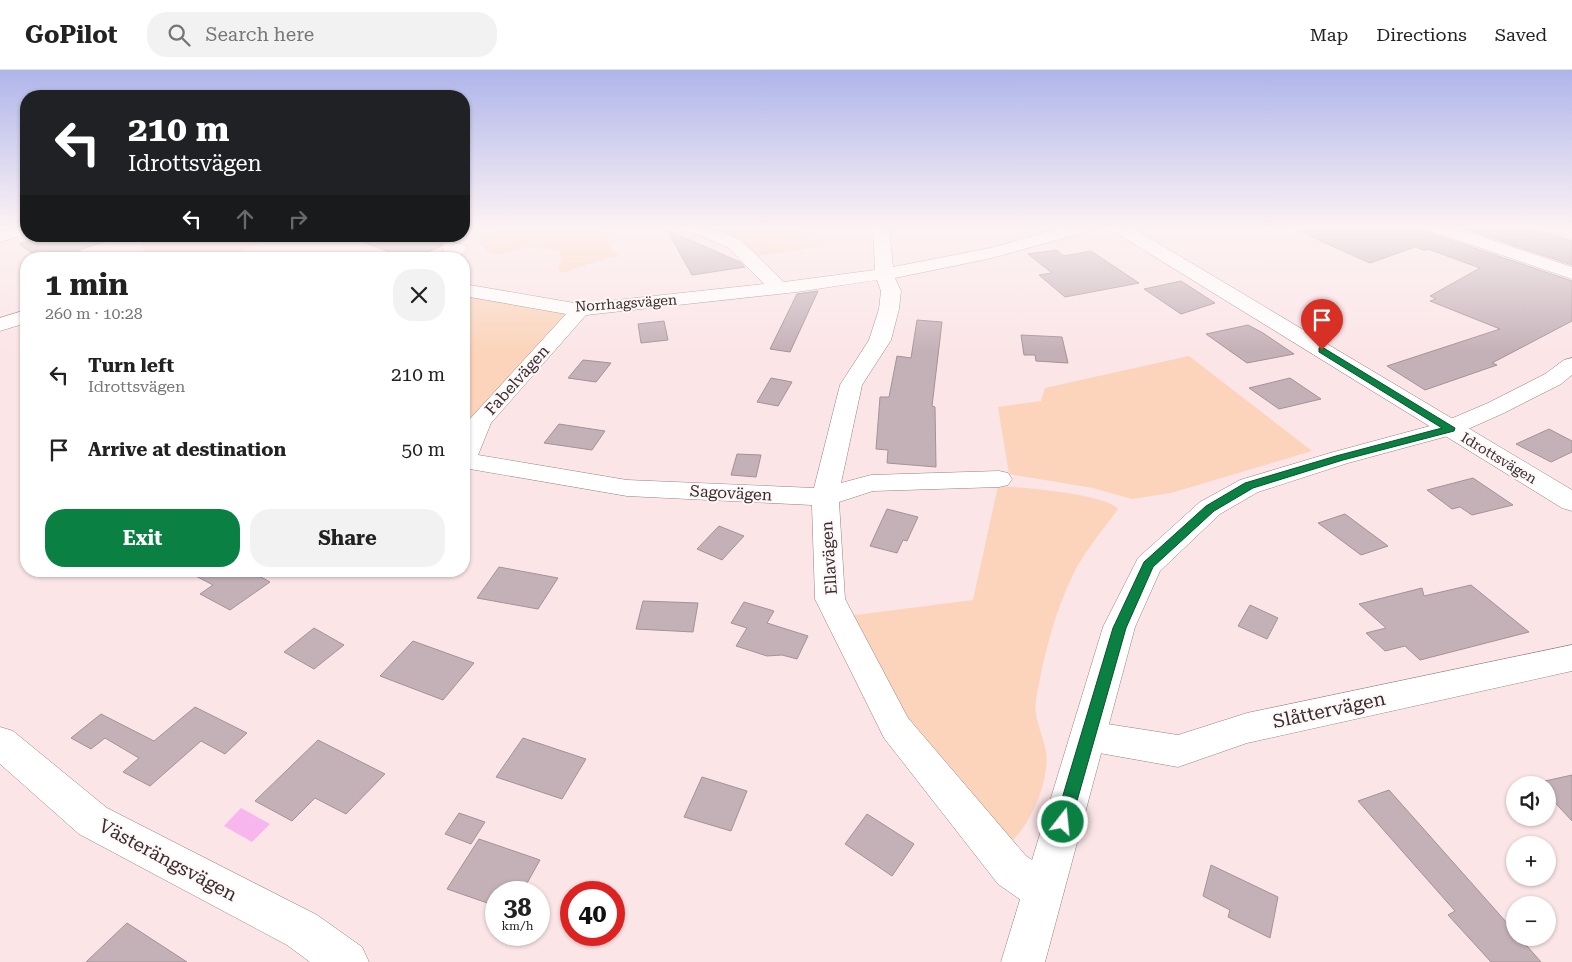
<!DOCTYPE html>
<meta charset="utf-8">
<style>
body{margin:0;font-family:"Roboto Serif",serif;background:#f2f2f2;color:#222;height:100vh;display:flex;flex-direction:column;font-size:19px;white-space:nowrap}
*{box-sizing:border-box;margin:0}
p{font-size:16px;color:#767676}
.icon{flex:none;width:28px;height:28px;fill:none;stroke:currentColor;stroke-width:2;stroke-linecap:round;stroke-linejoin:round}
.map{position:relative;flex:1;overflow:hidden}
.panel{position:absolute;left:20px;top:182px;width:450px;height:325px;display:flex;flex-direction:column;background:#fff;border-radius:20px;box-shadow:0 1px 4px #0004}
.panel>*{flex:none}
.top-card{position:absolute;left:20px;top:20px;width:450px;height:152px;border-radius:20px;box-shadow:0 1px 4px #0004;background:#202124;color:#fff;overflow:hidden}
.fabs{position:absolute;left:1506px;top:706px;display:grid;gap:10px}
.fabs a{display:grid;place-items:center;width:50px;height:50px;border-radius:50%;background:#fff;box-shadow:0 1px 4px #0004;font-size:25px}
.speed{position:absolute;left:485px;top:811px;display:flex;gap:10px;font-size:25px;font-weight:700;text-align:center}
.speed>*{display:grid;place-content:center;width:65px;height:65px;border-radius:50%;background:#fff;box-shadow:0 1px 4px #0004;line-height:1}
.speed small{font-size:12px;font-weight:400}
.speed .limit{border:8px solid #d22;background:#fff;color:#111}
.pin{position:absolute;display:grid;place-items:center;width:42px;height:42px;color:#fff;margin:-51px -21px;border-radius:50% 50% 50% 0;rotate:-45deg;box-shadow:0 0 5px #0007}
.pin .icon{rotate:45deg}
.me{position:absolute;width:55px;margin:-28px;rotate:16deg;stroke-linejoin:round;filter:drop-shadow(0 0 4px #0008)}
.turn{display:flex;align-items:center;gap:18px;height:105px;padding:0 25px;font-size:22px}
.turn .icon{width:65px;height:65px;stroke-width:2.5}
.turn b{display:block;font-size:35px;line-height:42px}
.lanes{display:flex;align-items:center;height:48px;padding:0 25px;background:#0003;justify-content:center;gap:25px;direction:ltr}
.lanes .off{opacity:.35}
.round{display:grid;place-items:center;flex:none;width:52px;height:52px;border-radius:20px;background:#f2f2f2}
.overview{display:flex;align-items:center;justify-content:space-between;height:85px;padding:0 25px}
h1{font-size:30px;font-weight:700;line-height:38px}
.button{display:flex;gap:10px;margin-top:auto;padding:10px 25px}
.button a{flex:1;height:58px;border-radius:20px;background:#0b8043;color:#fff;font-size:20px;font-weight:700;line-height:58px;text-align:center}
.button a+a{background:#f2f2f2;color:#222}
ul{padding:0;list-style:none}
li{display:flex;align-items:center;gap:15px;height:75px;padding:0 25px}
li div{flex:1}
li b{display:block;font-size:19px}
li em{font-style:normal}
header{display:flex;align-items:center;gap:30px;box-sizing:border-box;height:70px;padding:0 25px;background:#fff;border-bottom:1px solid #e0e0e0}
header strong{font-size:24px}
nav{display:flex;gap:28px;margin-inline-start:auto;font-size:18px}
.search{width:350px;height:45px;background:#f2f2f2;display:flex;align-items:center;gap:12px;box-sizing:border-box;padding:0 18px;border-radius:20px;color:#767676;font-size:19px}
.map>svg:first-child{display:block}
.green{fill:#fbd4bb}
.water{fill:#f7b6ed}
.building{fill:#c4b1b8;stroke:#a49299}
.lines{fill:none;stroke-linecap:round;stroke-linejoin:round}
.minor-casing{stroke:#958283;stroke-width:1}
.tertiary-casing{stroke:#958283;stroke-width:1}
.minor{fill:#fff;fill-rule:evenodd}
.tertiary{fill:#fff;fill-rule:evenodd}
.route{fill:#0b8043;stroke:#07532c}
.labels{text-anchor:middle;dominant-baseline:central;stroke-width:4;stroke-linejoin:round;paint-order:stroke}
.far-street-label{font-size:14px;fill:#362e2e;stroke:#fff6f7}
.street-label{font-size:16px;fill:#362e2e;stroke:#fff6f7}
.near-street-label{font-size:19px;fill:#362e2e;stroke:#fff6f7}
</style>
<header>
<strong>GoPilot</strong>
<div class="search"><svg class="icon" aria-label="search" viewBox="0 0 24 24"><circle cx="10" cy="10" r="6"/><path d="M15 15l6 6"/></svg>Search here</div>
<nav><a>Map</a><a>Directions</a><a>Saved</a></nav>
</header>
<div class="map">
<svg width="1572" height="892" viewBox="0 0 1572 892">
<rect width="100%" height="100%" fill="#fbe5e7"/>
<g class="green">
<path d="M517,157C541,157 591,153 611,168L608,174L612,181L621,186C600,188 582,198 561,203L558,197L561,191L560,180L527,177L499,185L489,182L478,172L482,167Z"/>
<path d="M702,157H793L820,176L759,186L726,165Z"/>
<path d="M139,166H278L221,189H146Z"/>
<path d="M464,226L563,242L567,245L464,361Z"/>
<path d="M1189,286L1312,381L1171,423L1132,429L1093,418L1009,404L998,337L1041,331L1045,318Z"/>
<path d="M998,416C1019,417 1107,424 1118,439C1105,457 1089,476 1078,495C1056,536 1044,584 1036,630C1033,647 1043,665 1046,682C1050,709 1031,754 1011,772L898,638L848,546L973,530Z"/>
</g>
<path class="water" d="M241,738L270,754L252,772L224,756Z"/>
<g class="building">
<path d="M1290,157H1427L1430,163L1572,211V251L1492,293L1497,295L1425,320L1387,296L1500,259L1430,231L1436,229L1430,226L1480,198L1428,179L1424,180L1415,177L1370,193Z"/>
<path d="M1460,157H1526L1572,171V195Z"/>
<path d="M667,160L740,192L745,197L692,205Z"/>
<path d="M45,166H107L108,171L78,180L91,189H41L19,174Z"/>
<path d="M354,166H464V167L455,171H445L440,177L409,189L354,169Z"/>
<path d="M1056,180L1064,186L1091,181L1139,213L1065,227L1039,205L1052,203L1028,184Z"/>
<path d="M1181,211L1215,233L1181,244L1144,219Z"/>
<path d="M818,221L790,282L770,279L797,224Z"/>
<path d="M917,250L942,252L932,336L935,337L936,397L887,393L888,380L876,379L880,327H889L897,286L911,288Z"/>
<path d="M664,251L668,270L641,273L638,254Z"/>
<path d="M1248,255L1263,263L1294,284L1247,293L1206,264Z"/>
<path d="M1021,265L1062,267L1068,293L1036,291L1035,285H1024Z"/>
<path d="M583,290L611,293L596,312L568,308Z"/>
<path d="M771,308L792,312L778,336L757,332Z"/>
<path d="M1290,308L1321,329L1279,339L1249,318Z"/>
<path d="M559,354L605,361L592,380L544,373Z"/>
<path d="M1549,359L1572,371V382L1551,392L1516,374Z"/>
<path d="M737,384L761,385L756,407L731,405Z"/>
<path d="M1473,408L1513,435L1472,445L1460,437L1452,439L1427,420Z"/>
<path d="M887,439L918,447L907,471L903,470L897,483L870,476Z"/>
<path d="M1345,444L1388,476L1361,485L1318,453Z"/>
<path d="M719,456L744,466L722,490L697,479Z"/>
<path d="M499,497L558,508L538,539L477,528Z"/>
<path d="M186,501H250L270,512L230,540L200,524L213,515Z"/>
<path d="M1471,515L1529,562L1420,590L1405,576L1385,581L1366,563L1386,558L1359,534L1422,518L1424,526Z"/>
<path d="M643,531L698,533L693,562L636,559Z"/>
<path d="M744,532L774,541L767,553L808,566L797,589L782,585L767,586L736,576L747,558L731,553Z"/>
<path d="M1250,535L1278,548L1267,569L1238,556Z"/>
<path d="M314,558L344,575L314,599L284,582Z"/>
<path d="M413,571L474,593L443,630L380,606Z"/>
<path d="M195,637L247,663L225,684L201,671L150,716L123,702L139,688L105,668L91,679L71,668L101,644L154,671Z"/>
<path d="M523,668L586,689L562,729L496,707Z"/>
<path d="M318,670L385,704L346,744L315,728L292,751L255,731Z"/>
<path d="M1572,705V751L1548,725V715H1538L1536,713Z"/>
<path d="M702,707L747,721L731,761L684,747Z"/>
<path d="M1389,720L1515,862V868H1520L1541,892H1491L1448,845L1455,841L1358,731Z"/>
<path d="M459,743L485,752L471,774L445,764Z"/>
<path d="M867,744L914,774L892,806L845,774Z"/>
<path d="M479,769L540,790L522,822H496V836L447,819Z"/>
<path d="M1211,795L1278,827L1270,868L1228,847L1230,840L1203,826Z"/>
<path d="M127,853L187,892H86Z"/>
</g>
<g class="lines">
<defs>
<g id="minor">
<path d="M15,157H26V164L0,172V161Z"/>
<path d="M687,157H710L741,170L784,212L875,200L873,157H889L893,197L990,178L1065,157H1091L1089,161L992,188L895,208L901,221L899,239L891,270L862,315L841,413L871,405L999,401L1008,403L1012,409L1008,415L999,417L873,421L839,432L845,529L908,648L1026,786L1058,807L1064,821L1058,835L1043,841L1028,835L998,814L884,668L815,529L812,435L627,426L464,398V360L468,351L566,244L464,226V214L580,234L764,214L729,178L689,161ZM877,210L881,221L879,239L869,270L840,315L814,418L627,410L478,385L491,353L586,245L797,222Z"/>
<path d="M1111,157H1131L1572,420V441L1562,438L1113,161Z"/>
<path d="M1429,157H1454L1572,197V209L1431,161Z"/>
<path d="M451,172L465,175L468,179L456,189H434L444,180L442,177L445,173Z"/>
<path d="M26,240V253L0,261V248Z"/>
<path d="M1572,575V601L1247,673L1178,697L1088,681L1075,677L1070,666L1075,655L1088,651L1178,665L1247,643Z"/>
<path d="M0,657L13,661L107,738L317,845L362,877L369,892H310L287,875L79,764L0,694Z"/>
</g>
<path id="tertiary" d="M1572,288V305L1561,314L1504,343L1459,363L1348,393L1258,422L1220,444L1160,501L1135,557L1045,892H1001L1103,557L1138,488L1200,432L1240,410L1330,383L1441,353L1488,333L1545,304L1564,290Z"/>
</defs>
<use href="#minor" class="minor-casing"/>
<use href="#tertiary" class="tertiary-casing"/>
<use href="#minor" class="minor"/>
<use href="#tertiary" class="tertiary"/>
</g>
<linearGradient id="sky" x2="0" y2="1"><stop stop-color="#aeb5ea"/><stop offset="0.56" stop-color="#fdf3f4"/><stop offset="1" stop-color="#fdf3f4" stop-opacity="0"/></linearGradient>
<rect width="1572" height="282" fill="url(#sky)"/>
<path class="route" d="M1322,277L1455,358L1454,361L1343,390L1253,418L1214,441L1153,497L1126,558L1071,752L1069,757L1063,760L1057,757L1055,752L1113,558L1144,492L1206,436L1245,413L1336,386L1442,358L1319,282V278Z"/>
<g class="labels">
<g class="far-street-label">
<text transform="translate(626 233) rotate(-4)">Norrhagsvägen</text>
<text transform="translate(1499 388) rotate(31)">Idrottsvägen</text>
</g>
<g class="street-label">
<text transform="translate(517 310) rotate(-48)">Fabelvägen</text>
<text transform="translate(731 423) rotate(3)">Sagovägen</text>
<text transform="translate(829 488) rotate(-94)">Ellavägen</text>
</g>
<g class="near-street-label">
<text transform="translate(1329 640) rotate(-12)">Slåttervägen</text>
<text transform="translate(168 790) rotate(28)">Västerängsvägen</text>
</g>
</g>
</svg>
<div class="fabs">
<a><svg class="icon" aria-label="sound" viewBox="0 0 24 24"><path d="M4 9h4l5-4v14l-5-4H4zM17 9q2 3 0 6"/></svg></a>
<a>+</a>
<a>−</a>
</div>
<div class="speed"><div>38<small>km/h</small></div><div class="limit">40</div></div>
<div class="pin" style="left:1322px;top:280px;background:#d93025"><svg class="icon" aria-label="arrive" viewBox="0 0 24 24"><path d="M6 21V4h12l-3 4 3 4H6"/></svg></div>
<svg class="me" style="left:1063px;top:752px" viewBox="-20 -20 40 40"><circle r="17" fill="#0b8043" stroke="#fff" stroke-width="3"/><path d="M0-11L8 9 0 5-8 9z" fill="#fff"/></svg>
<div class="top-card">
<div class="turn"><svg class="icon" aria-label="left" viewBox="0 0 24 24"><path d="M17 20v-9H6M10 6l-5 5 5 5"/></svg><div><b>210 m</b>Idrottsvägen</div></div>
<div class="lanes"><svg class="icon" aria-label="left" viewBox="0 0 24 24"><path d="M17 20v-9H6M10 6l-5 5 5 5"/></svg><svg class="icon off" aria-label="ahead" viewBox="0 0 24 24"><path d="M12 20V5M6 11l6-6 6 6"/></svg><svg class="icon off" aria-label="right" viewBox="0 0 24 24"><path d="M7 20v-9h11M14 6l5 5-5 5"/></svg></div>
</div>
<section class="panel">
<div class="overview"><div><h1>1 min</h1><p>260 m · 10:28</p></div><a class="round"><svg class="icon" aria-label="close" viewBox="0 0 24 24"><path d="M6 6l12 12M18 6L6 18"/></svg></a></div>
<ul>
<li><svg class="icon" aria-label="left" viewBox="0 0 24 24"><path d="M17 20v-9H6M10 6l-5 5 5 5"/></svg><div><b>Turn left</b><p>Idrottsvägen</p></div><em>210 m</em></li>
<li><svg class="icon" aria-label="arrive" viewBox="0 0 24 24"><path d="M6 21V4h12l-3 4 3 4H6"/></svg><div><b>Arrive at destination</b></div><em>50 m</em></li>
</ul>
<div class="button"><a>Exit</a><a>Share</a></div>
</section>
</div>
